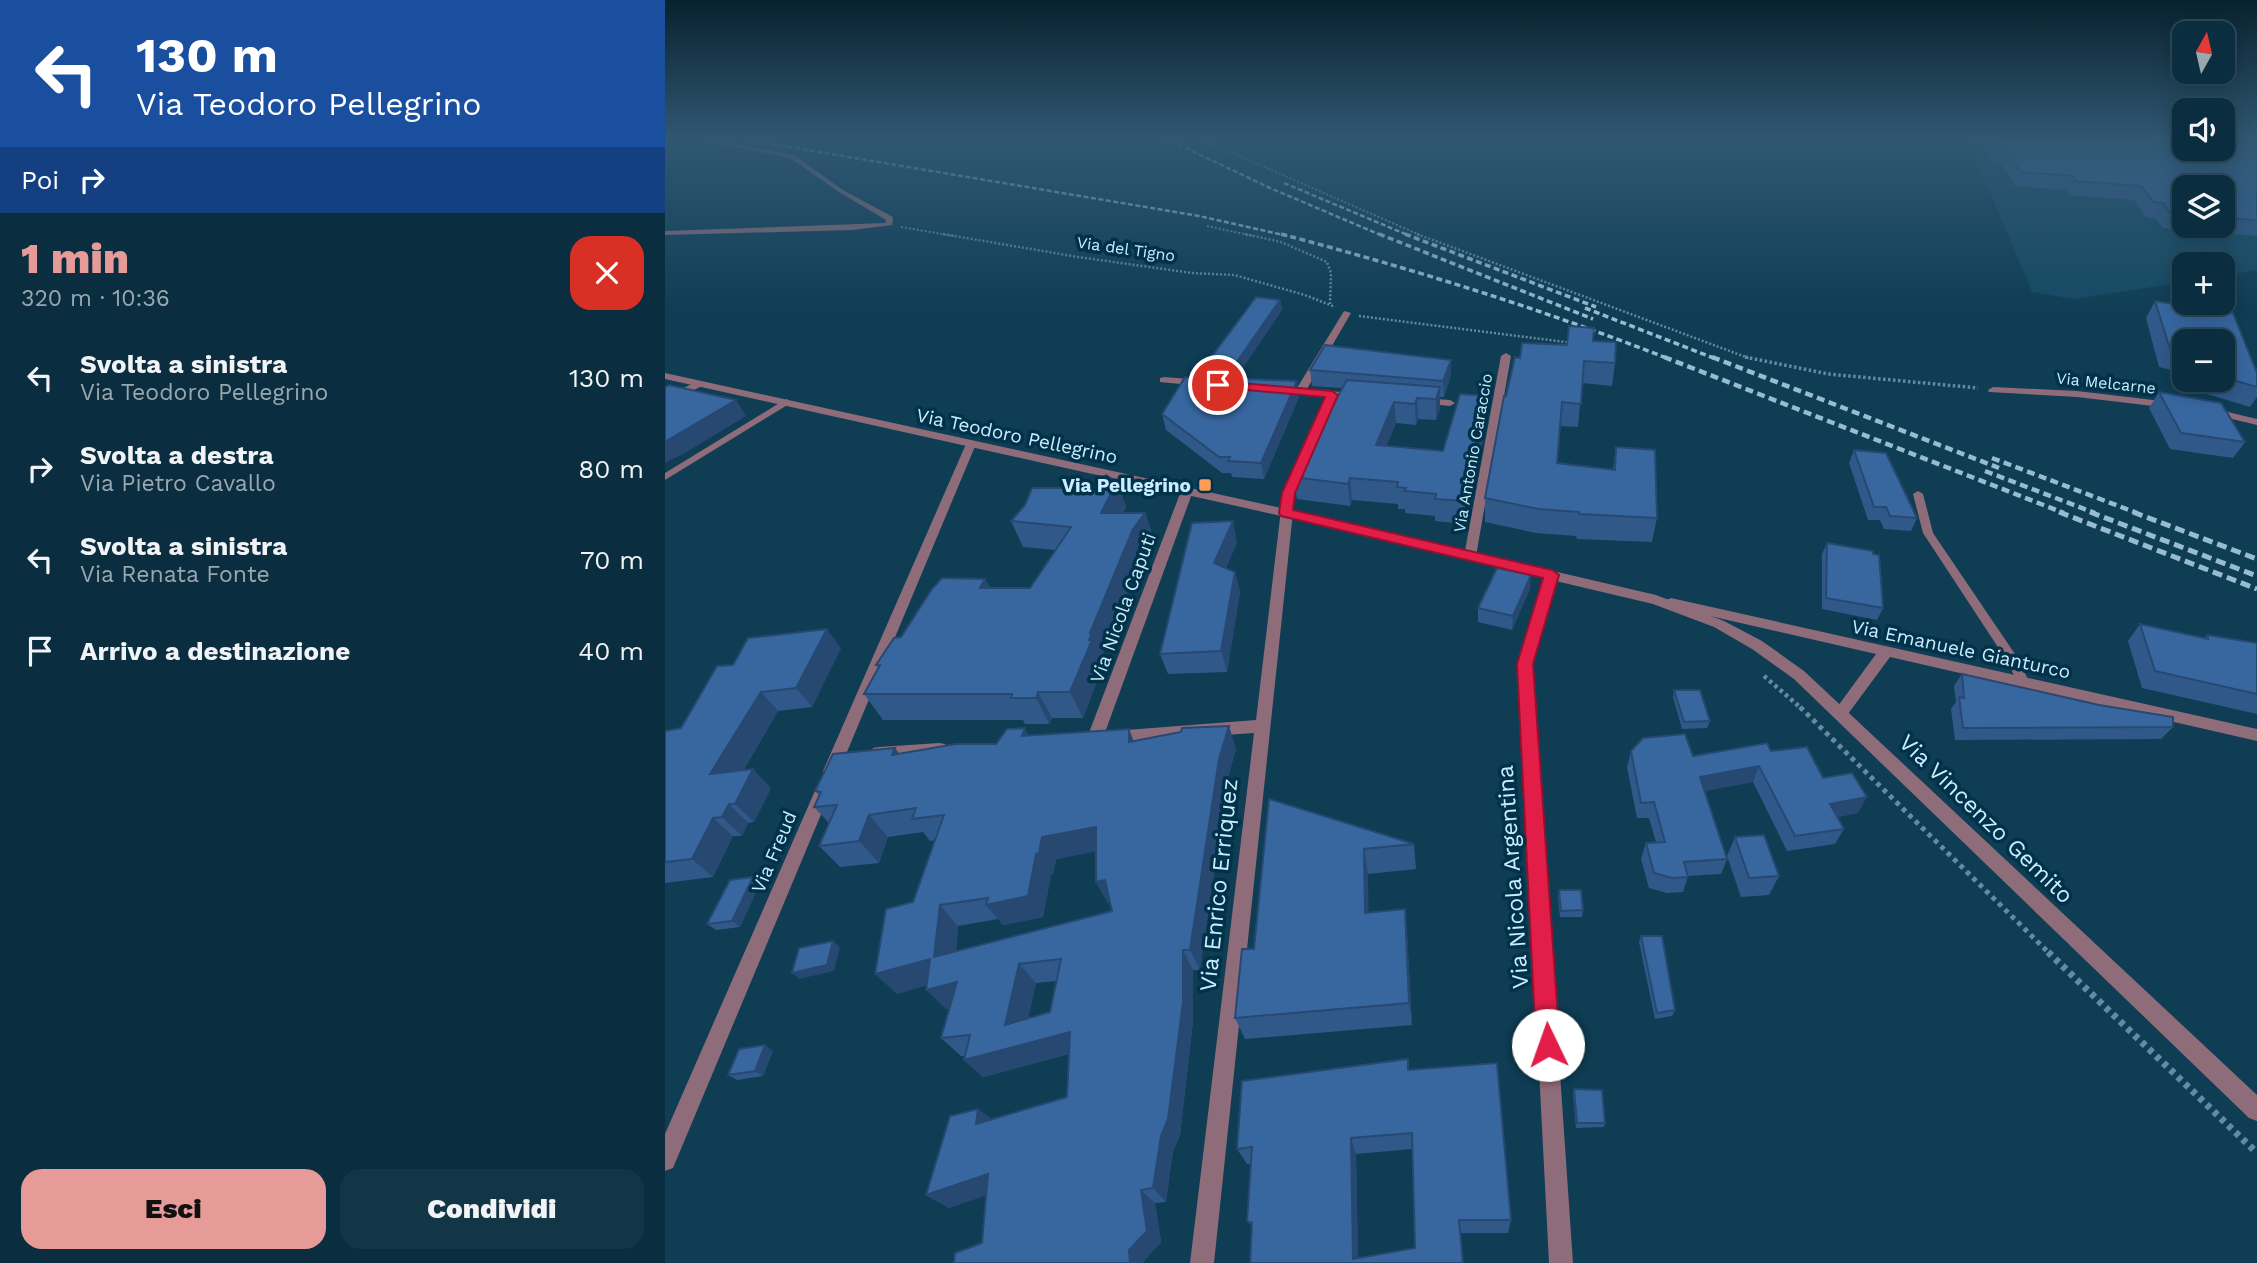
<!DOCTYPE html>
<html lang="it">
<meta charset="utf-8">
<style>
body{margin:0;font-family:"Work Sans",sans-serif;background:#133646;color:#f1f3f6;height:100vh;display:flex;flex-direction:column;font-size:26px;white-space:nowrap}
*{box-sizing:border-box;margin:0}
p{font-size:23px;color:#99a8b0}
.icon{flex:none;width:38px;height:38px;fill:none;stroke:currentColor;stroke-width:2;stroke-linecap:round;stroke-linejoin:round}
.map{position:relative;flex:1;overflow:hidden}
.panel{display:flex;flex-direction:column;background:#0a2e3f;width:665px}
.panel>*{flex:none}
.banner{background:#1a4fa0;color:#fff;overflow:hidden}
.needle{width:46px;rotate:8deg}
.tools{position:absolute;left:1507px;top:21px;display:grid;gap:14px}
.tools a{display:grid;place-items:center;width:63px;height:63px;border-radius:14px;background:#0a2e3f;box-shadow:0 4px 18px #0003,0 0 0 2px #2a4a59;font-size:35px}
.pin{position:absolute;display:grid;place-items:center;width:60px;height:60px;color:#fff;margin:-30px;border:4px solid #fff;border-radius:50%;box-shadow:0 2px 7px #0007}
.me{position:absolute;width:77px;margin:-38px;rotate:357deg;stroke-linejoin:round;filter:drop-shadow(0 0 5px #0008)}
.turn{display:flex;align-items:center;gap:24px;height:147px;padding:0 21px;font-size:32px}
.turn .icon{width:91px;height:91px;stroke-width:2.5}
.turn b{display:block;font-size:49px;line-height:60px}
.then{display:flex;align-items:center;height:66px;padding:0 21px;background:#0003;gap:14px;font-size:26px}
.round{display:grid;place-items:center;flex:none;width:74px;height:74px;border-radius:21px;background:#133646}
.head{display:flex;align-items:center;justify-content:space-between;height:119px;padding:0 21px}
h1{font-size:42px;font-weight:800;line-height:52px;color:#e69b98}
.action{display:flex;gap:14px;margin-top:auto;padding:14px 21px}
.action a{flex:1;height:80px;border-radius:21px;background:#e69b98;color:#111;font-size:28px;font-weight:800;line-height:80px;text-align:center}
.action a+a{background:#133646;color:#f1f3f6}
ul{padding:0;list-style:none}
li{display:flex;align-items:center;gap:21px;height:91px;padding:0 21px}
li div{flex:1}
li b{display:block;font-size:26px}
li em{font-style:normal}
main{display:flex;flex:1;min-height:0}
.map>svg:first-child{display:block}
.built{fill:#154963;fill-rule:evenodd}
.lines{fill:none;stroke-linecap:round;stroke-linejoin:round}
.path-far5{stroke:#638ba1;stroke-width:2;stroke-dasharray:2 2;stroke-linecap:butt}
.path-far4{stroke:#638ba1;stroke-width:2.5;stroke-dasharray:2 2;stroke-linecap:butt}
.path-far3{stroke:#638ba1;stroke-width:3.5;stroke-dasharray:2.5 2.5;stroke-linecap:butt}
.path-far2{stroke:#638ba1;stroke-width:4.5;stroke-dasharray:3.5 3.5;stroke-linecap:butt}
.path-far1{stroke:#638ba1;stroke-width:5;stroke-dasharray:4.5 4.5;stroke-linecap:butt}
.path{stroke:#638ba1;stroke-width:7;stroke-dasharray:5 5;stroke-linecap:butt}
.service{fill:#8f6c79;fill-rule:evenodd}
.minor{fill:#8f6c79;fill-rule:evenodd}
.tertiary{fill:#8f6c79;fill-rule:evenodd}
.rail-far3{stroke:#97bbcf;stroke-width:2.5;stroke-dasharray:5 2.5;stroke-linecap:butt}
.rail-far2{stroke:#97bbcf;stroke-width:3.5;stroke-dasharray:6 3.5;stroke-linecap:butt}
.rail-far1{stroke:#97bbcf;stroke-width:4.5;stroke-dasharray:8 4.5;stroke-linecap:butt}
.rail{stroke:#97bbcf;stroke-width:5;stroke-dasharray:10 5;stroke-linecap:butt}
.wall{fill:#30598a;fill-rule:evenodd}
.shaded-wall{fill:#274870}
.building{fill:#3867a0;stroke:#274870;stroke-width:2;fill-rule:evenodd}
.route{fill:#e11d48;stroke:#92132f;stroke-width:2}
.poi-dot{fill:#fd9c56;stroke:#003349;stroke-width:2.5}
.labels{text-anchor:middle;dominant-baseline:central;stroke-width:7;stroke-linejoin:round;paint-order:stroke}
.far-street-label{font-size:16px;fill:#ccecff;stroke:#003349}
.street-label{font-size:19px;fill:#ccecff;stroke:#003349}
.poi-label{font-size:19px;font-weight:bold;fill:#ccecff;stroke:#003349;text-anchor:end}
.near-street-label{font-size:23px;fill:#ccecff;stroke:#003349}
</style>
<main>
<section class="panel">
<div class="banner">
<div class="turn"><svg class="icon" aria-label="left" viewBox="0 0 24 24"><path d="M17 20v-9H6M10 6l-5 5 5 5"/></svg><div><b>130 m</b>Via Teodoro Pellegrino</div></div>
<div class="then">Poi<svg class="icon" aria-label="right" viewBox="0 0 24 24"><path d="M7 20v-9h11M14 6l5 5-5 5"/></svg></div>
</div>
<div class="head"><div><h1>1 min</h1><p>320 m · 10:36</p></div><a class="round" style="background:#d93025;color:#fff"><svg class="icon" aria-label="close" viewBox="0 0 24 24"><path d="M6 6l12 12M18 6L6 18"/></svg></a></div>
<ul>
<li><svg class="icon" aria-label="left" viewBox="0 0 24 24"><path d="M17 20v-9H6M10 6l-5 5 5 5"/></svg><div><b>Svolta a sinistra</b><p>Via Teodoro Pellegrino</p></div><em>130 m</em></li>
<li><svg class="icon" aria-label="right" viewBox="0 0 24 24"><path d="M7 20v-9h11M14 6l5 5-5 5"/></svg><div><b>Svolta a destra</b><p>Via Pietro Cavallo</p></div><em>80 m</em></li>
<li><svg class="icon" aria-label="left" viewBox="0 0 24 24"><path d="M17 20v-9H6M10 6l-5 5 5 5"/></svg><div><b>Svolta a sinistra</b><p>Via Renata Fonte</p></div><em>70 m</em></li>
<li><svg class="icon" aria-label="arrive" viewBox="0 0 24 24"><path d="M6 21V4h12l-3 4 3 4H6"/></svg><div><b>Arrivo a destinazione</b></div><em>40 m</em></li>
</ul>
<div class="action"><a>Esci</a><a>Condividi</a></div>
</section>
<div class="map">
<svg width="1592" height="1263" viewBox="0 0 1592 1263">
<rect width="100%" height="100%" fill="#0e3d54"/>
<path class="built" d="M1302,138H1519V149H1558L1592,138V270L1558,276V264H1519V282L1410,299L1367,292ZM1519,187H1558V226H1519Z"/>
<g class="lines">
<g class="path-far5">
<path d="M533,138L757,236"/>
<path d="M542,226L588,236"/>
<path d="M236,227L289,236"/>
</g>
<g class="path-far4">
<path d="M278,234L413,257L527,273L569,275L640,295L670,307"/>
<path d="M580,234L616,242L662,262L666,273L665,304"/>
<path d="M752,234L1086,359"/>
<path d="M694,316L908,343"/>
</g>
<path class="path-far3" d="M1080,357L1163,374L1313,388"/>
<path class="path-far2" d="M1099,676L1136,708"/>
<path class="path-far1" d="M1135,707L1385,954"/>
<path class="path" d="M1383,952L1592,1153"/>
<g class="service">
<path d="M121,399L124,400V404L0,480V473Z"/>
<path d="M1253,491L1258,494L1268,533L1354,660L1364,682L1363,685H1353L1344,664L1258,533L1248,494Z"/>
</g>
<g class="minor">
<path d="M53,138H61L54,141L129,155L178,190L228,217L227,225L187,230L0,235V231L220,223L221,220L174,192L125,158L44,142Z"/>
<path d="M679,311L686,313L642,389L675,392L680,395L672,398L630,493L549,1263H525L589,733L448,743L442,741L440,737L442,733L448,731L591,720L618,493L662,397L615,393L610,390L615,387L632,388Z"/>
<path d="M841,353L846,356L811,556L805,560L799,556L836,356Z"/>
<path d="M499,377L536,380L541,383L536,386L495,382V378Z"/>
<path d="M33,381L37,382V386L0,404V397Z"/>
<path d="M1328,387L1412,391L1505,402L1510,405L1505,408L1412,397L1324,392L1323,390Z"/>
<path d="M758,398L785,400L790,403L785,406L754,403L753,401Z"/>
<path d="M1546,408L1592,419V425L1542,413V409Z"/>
<path d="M306,441L311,444L174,771L172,776L166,778L160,776L158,771L301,444Z"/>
<path d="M522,487L528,491L438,738L436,742L430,744L424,742L422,738L516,491Z"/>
<path d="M887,571L894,575L867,664L908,1263H884L853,664L880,575Z"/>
<path d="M1006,598L1592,729V741L1225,657L1180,718H1170L1167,714L1170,710L1211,654L1001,606L999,603L1001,600Z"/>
<path d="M274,743L280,744L282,749L280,754L274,755L214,759L208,758L206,753L208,748L214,747Z"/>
<path d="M157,786L163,788L165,793L8,1168L0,1171V1134L149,793L151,788Z"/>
</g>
<path class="tertiary" d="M0,373L621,509L991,595L1059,621L1097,641L1139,671L1592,1095V1121L1584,1118L1129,679L1087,649L1049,627L988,604L621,517L0,379Z"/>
<g class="rail-far3">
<path d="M71,138L534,216L623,236"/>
<path d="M500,138L605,188L718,236"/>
<path d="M619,183L745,236"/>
</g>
<g class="rail-far2">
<path d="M616,234C748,269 877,309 1004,359"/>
<path d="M714,234L928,319"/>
<path d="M740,234L931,307"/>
<path d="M920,308L1051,359"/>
</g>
<g class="rail-far1">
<path d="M999,357L1399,513"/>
<path d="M1047,357L1334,468"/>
<path d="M1327,458L1472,513"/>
<path d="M1320,471L1430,513"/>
</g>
<g class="rail">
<path d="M1394,512L1592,589"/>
<path d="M1425,512L1592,576"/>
<path d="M1468,512L1592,559"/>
</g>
</g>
<g class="wall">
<path d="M1316,138H1592V236L1498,228L1490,218L1481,217L1469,200L1404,195L1401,190L1350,186L1336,164L1327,162ZM1519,187H1558V226H1519Z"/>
<path d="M615,300L617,310L570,379L634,397L599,479L567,477L566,473H557L501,430L497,414L540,374L539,367Z"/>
<path d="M1490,301L1568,313L1592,373V397L1585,407L1532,391L1530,380H1558V341H1519V373L1494,367L1481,318Z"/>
<path d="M928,341L950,363L947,386L917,383L913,427L895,426L892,463L948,470L951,447L992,518L987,542L912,539L911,536L871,533L820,522V498L841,396L855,358L902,345Z"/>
<path d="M786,360V375L779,397H775V408L771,420L753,419L751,425L731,423L721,446L778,451L822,396V417L803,519L801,518L800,524L770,521V516L740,513V509H733V504L687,500L685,506L632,499L628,477L677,388L647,386L645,370Z"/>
<path d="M1494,392L1580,442L1568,458L1505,449L1484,408Z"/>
<path d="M1189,450L1252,518L1246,531L1219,529L1215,520H1203L1184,463Z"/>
<path d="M452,482L461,507L458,513H480L489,539L477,555L437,656L438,659L437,663L438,666L418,718H387L384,724H360L358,720H218L199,694L213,668L211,665L320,579L325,588H365L390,550L358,547L346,521L429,491Z"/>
<path d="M572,542L561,568L570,572L575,592L562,672L503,674L495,654Z"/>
<path d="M1162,543L1218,608L1212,620L1157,609V554Z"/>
<path d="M865,589L847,630L813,622V608Z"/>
<path d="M1475,624L1539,638L1542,635L1592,643V714L1477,688L1463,641Z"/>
<path d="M176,648L147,707L113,711L78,771L106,788L89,822L83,823L77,836H68L48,877L0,883V731L16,728L68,665Z"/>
<path d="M1297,674L1508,727L1496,739L1290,740L1286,709L1291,702L1289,686Z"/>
<path d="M1009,690L1045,721L1042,728L1017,729L1008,697Z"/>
<path d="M365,736L469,741L571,749L562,781L535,970H528V1021L515,1135L508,1151L501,1202L490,1203L496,1242L479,1261L317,1243L321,1195L284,1208L261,1195L313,1109L326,1119L402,1097L404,1054L318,1077L299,1060L300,1056H296L276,1038L285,1008L281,1009L261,985L232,994L248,902L270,840L265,841L258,832L223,837L214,863L175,867L154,846L164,823L149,807L154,795L150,791L234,754L331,744ZM431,851V882L443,903L445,902L447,911L291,952L293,926L333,919L338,925L378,917L386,875H388L391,859ZM391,981L385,1012L363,1018L371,983Z"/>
<path d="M966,751L1028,756L1106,751L1193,813L1172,817L1179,829L1170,844L1122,851L1088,782L1039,791L1062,859L1056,874L1023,876L1018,892L1002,893L984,888L976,859L981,843L991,842L984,818H972L962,767Z"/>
<path d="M604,799L749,844L751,869L703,874V912L742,933L747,1025L580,1039L570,1018L589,949Z"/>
<path d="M1070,837L1114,876L1104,895L1076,897L1062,856Z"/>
<path d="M88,877L95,883L75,927L51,930L42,924Z"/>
<path d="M894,890L918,910L917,917H895L893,897Z"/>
<path d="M976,936L1010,1010L1007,1016L990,1019L974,942Z"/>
<path d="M108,1051L98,1076L72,1080L63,1075Z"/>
<path d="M744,1070L846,1220L843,1233H795L798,1263H585L587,1226L582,1221L586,1164H582L572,1149ZM747,1149L750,1248L693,1258L691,1154Z"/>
<path d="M909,1089L940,1123L939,1127L911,1128L908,1094Z"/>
</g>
<g class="shaded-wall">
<path d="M615,300L617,310L570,380L567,369Z"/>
<path d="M786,360V375L779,397L778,381Z"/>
<path d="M632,381L634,397L599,479L596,463Z"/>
<path d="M775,387V408L771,420V399Z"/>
<path d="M822,396V417L803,519V497Z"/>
<path d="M752,398L753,419L751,425L750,404Z"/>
<path d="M71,400L81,416L20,453L0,463V442Z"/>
<path d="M729,402L731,423L713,467L711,445Z"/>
<path d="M685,478L687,500L685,506L683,484Z"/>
<path d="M452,482L461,507L446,539L426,491L428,488L437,512Z"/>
<path d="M801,496V518L800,524V501Z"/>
<path d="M480,513L489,539L477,555L437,656L438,659L437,663L438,666L418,718L405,692L424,640L425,633L468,529Z"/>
<path d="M568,521L572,542L555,583L549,563Z"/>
<path d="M570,572L575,592L562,672L556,651Z"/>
<path d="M866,575L865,589L847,630L848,616Z"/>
<path d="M320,579L334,605L315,588Z"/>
<path d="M162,629L176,648L147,707L131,688Z"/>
<path d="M96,692L113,711L65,793L45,774Z"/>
<path d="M373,692L387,718L384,724L371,698Z"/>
<path d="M564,726L571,749L562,781L535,970L525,950L554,759Z"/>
<path d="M360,728L373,751L357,736Z"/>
<path d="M464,729L473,752L464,742Z"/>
<path d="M230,748L247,770L227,755Z"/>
<path d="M1094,766L1088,782L1029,793L1035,777Z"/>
<path d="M88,769L106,788L89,822L70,804Z"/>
<path d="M1202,797L1193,813L1157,820L1165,804Z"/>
<path d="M64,804L83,823L77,836L57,817Z"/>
<path d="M204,815L223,837L214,863L194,841Z"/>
<path d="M48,818L68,836L48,877L27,859Z"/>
<path d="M431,827L443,849L391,859L388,875H386L378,917L338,925L321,905L371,854L377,837Z"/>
<path d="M699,849L703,874L704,937L700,913Z"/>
<path d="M88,877L95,883L75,927L67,921Z"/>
<path d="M440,880L452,901L443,903L431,882Z"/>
<path d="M275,905L293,926L288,977L269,957Z"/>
<path d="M740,909L742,933L747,1025L744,1003Z"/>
<path d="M168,941L175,947L169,971L134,979L127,973Z"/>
<path d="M518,950L528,970V1021L515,1135L508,1151L501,1202L488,1188Z"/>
<path d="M265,959L284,979L232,994L210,974Z"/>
<path d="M354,964L371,983L357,1044L340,1025Z"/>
<path d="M292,982L311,1001L281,1009L261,990Z"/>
<path d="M405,1032L420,1050L318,1077L299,1060Z"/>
<path d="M100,1045L108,1051L98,1076L90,1071Z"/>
<path d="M313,1109L333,1125L311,1124Z"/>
<path d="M686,1138L691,1154L693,1263L688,1259Z"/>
<path d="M323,1174L343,1188L284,1208L261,1195Z"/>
<path d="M476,1190L490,1203L496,1242L479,1261V1263H465L464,1250Z"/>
</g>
<g class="building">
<path d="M1327,138H1519V149H1558V138H1592V220L1558,218V187H1519V215L1506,214L1498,203L1489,202L1476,186L1411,181L1408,176L1356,172L1342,150L1333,149Z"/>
<path d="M591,297L615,300L567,369L539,367Z"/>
<path d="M1490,301L1568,313L1592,373V387L1558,377V341H1519V352L1505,349Z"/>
<path d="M904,326L929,328L928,341L951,342L950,363L919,361L916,404L897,402L892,463L950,470L951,447L990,450L992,518L914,514V512L873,509L820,498L839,396H841L850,357L855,358L857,343L902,345Z"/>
<path d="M660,345L786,360L778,381L645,370Z"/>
<path d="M530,373L559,375L557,378L632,381L596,463L563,461L565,457H554L497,414L520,377L526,378Z"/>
<path d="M682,380L775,387L771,399L752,398L750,404L729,402L711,445L778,451L795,394L822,396L803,497L801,496L800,501L770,499L771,494L739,491L741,488L732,487L733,482L685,478L683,484L628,477L629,473Z"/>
<path d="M4,385L71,400L0,442V387Z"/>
<path d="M1494,392L1556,403L1580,442L1516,433Z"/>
<path d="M1189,450L1221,453L1252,518L1225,516L1221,507H1209Z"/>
<path d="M441,475L452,482L436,513H480L468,529L425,633H427L424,640H427L405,692H373L371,698H346L347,694H199L215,665H211L229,638L236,637L267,589L277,578L320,579L315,588H365L406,527L346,521L360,505L367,488H428L426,491H430Z"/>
<path d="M568,521L549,563L570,572L556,651L495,654L527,523Z"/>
<path d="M1162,543L1208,551V554L1214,555L1218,608L1161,598Z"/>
<path d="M832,568L866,575L848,616L813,608Z"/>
<path d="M1475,624L1543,639L1542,635L1592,643V694L1490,671Z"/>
<path d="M162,629L131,688L96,692L45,774L88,769L70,804H64L57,817L48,818L27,859L0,862V731L16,728L52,666L68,665L83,638Z"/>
<path d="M1297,674L1434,705L1508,717V727L1298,728L1294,697L1299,698Z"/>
<path d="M1009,690H1035L1045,721L1019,722Z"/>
<path d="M564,726L554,759L525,950H518V1002L503,1119L496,1136L488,1188L476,1190L482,1231L464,1250L465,1263H289L290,1253L317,1243L323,1174L261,1195L285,1116L313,1109L311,1124L402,1097L405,1032L299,1060L305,1035L276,1038L292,982L261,990L265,959L210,974L221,909L248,902L279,815L247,819L251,808L204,815L194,841L154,846L172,805L149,807L156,792L150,791L168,754L230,748L227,755L291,744H331L342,729L360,728L357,736L464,729V742L516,732L517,728ZM431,827V882L440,880L447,911L269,957L275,905L323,898L321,905L363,896L371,854L374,853L377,837ZM396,959L385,1012L340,1025L354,964Z"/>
<path d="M1020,734L1028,756L1102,743L1106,751L1142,747L1158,778L1187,773L1202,797L1165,804L1179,829L1130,836L1094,766L1035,777L1062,859L1019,862L1023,877L1007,878L989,873L981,843L1000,842L989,802L976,803L966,751L978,738Z"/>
<path d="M604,799L749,844L699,849L700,913L740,909L744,1003L570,1018L577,949H589Z"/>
<path d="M1099,835L1114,876L1084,878L1070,837Z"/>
<path d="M88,877L67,921L42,924L65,880Z"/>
<path d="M894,890H916L918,910L896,911Z"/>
<path d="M976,936H997L1010,1010L992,1013Z"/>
<path d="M168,941L162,965L127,973L134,948Z"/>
<path d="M100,1045L90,1071L63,1075L74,1049Z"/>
<path d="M743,1059V1070L832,1063L846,1220H794L798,1263H585L587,1223L582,1221L587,1147L572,1149L577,1081ZM747,1133L750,1248L688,1259L686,1138Z"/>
<path d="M909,1089L937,1090L940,1123H912Z"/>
</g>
<linearGradient id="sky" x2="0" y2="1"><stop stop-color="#08222e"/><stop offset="0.44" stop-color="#305772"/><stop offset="1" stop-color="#305772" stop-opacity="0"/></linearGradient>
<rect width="1592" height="314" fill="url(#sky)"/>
<path class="route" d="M553,381L667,391L673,395L630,493L628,510L887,570L894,575L868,664L895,1045L891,1054L883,1057L875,1054L871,1045L852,664L878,578L616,516L614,513L617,493L660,397L549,387L548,385Z"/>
<rect class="poi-dot" x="533" y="478" width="14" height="14" rx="3.5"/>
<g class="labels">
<g class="far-street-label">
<text transform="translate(461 249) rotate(8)">Via del Tigno</text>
<text transform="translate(1441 383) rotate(6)">Via Melcarne</text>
<text transform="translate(808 453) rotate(-80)">Via Antonio Caraccio</text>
</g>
<g class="street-label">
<text transform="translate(352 436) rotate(12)">Via Teodoro Pellegrino</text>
<text transform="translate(458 608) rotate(-70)">Via Nicola Caputi</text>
<text transform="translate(1296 649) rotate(12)">Via Emanuele Gianturco</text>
<text transform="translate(109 852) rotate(-67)">Via Freud</text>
</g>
<g class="poi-label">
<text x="526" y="485">Via Pellegrino</text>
</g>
<g class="near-street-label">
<text transform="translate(1321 819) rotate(44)">Via Vincenzo Gemito</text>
<text transform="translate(848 877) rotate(-94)">Via Nicola Argentina</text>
<text transform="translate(554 885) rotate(-84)">Via Enrico Erriquez</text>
</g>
</g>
</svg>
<div class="tools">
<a><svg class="needle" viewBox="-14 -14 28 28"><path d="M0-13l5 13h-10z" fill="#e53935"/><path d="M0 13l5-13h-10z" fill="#99a8b0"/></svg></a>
<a><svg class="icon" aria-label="sound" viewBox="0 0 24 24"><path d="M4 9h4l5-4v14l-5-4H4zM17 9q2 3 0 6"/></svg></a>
<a><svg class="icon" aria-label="layers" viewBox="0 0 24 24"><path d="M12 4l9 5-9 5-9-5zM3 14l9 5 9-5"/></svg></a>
<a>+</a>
<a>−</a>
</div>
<div class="pin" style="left:553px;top:385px;background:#d93025"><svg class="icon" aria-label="arrive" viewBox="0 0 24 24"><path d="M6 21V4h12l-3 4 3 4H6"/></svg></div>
<svg class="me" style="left:883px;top:1045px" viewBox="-20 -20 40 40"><circle r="19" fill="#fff"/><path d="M0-13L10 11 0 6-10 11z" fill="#e11d48"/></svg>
</div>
</main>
